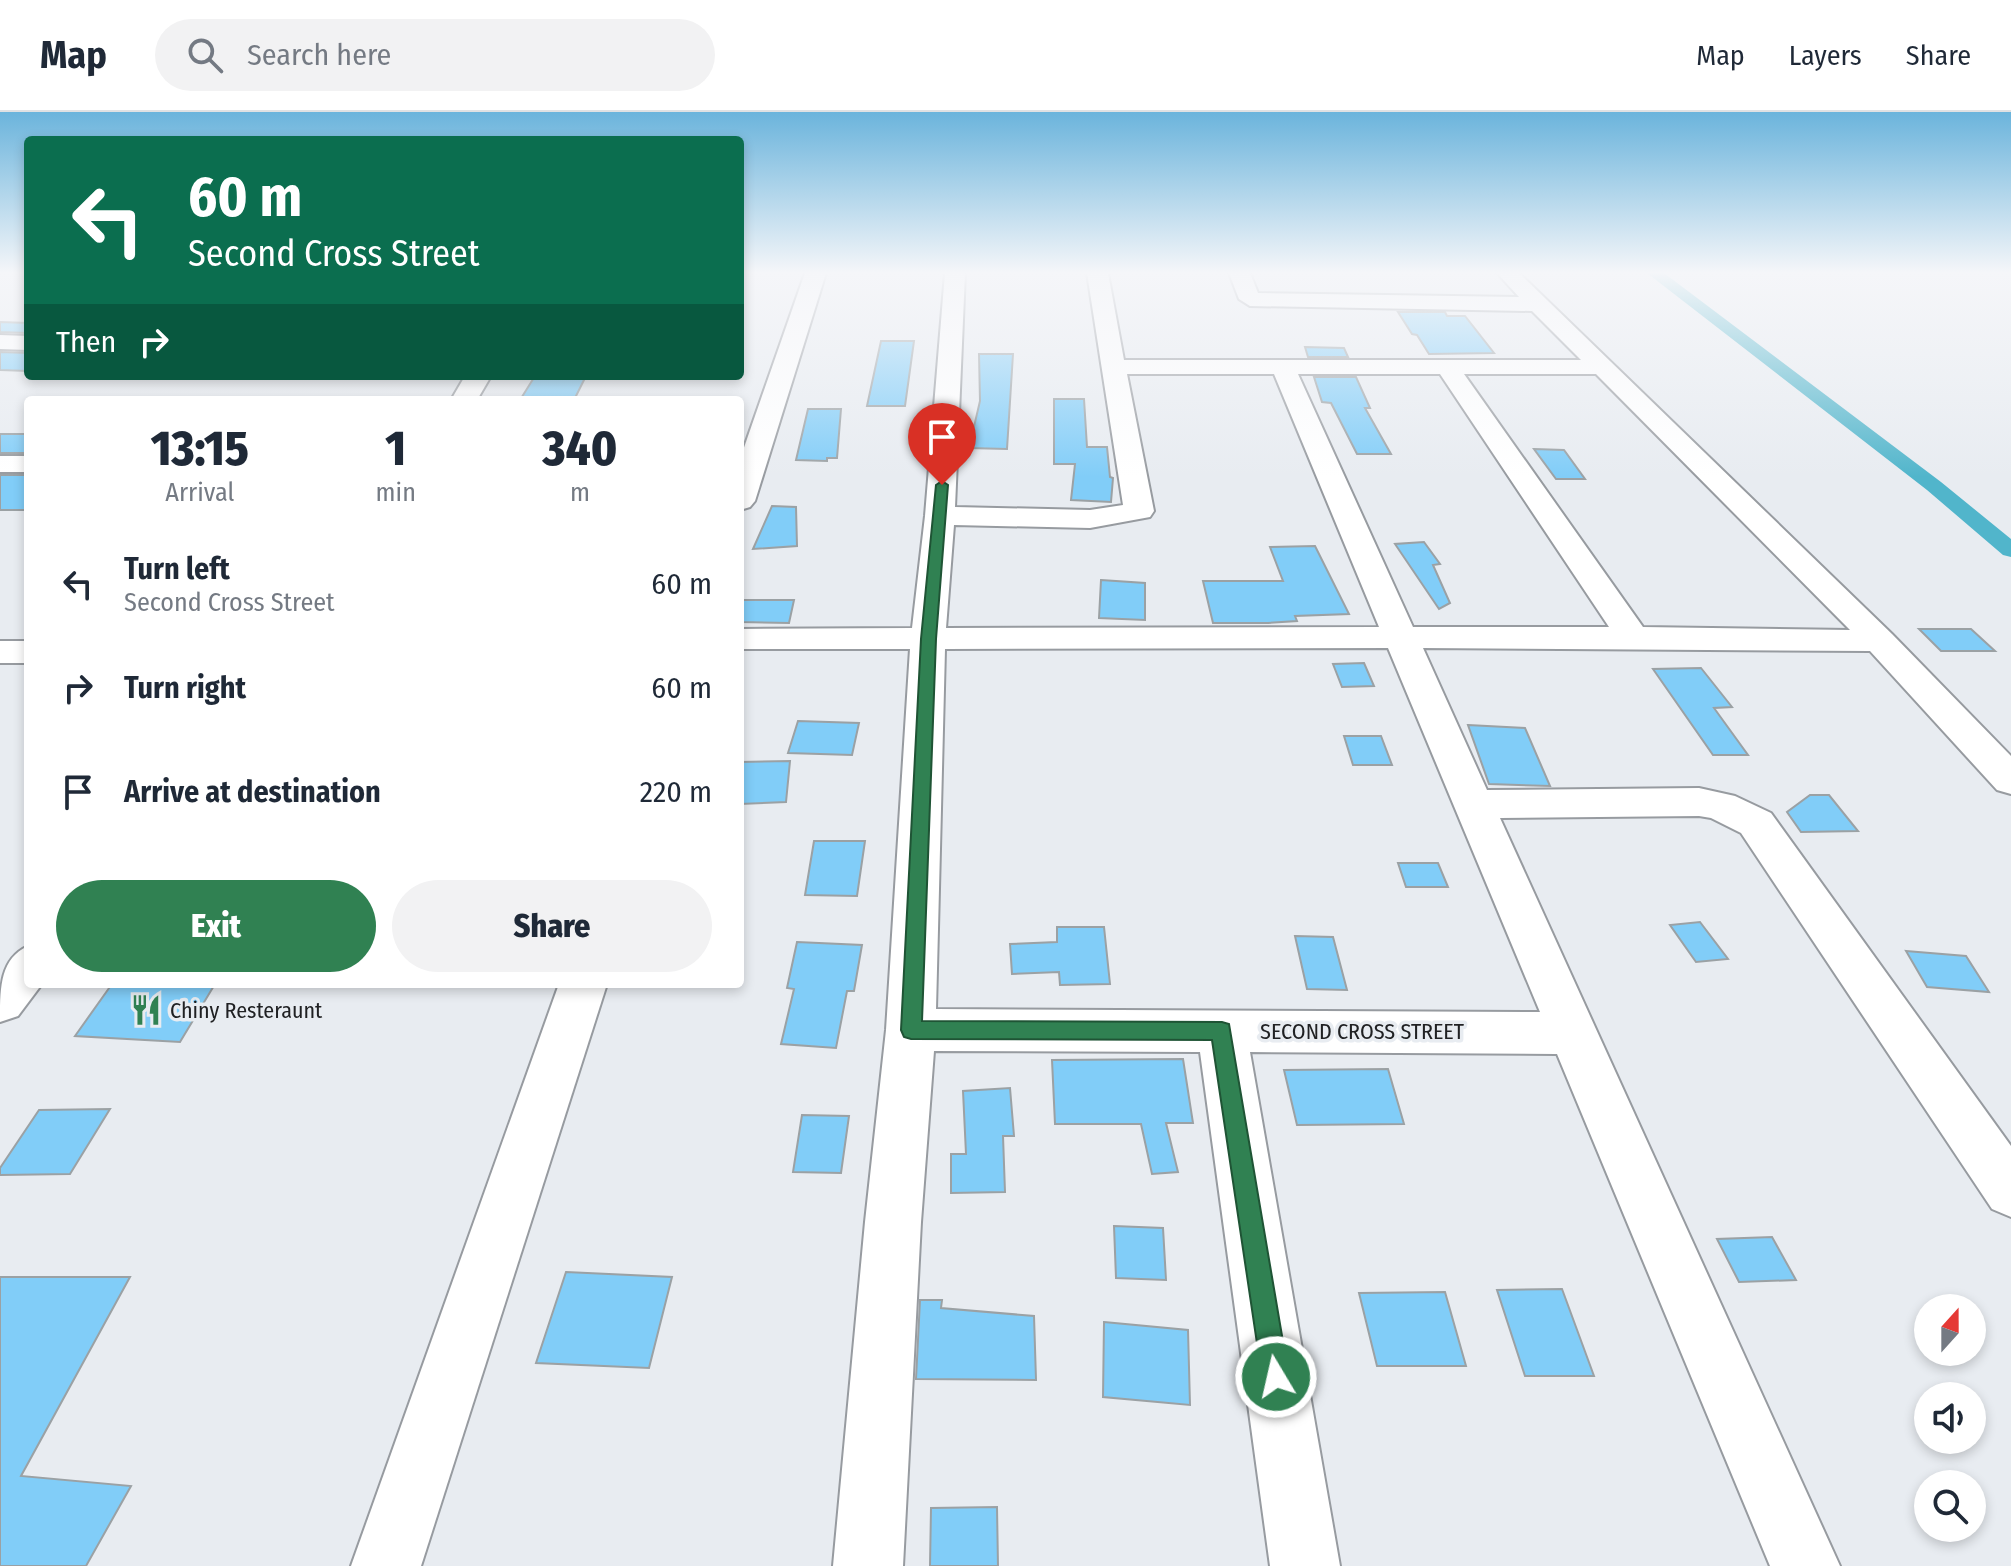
<!DOCTYPE html>
<style>
body{margin:0;font-family:"Fira Sans Condensed",sans-serif;background:#f2f2f3;color:#1f2937;height:100vh;display:flex;flex-direction:column;font-size:30px;white-space:nowrap}
*{box-sizing:border-box;margin:0}
p{font-size:26px;color:#747a83}
.icon{flex:none;width:44px;height:44px;fill:none;stroke:currentColor;stroke-width:2;stroke-linecap:round;stroke-linejoin:round}
.map{position:relative;flex:1;overflow:hidden}
.side{position:absolute;left:24px;top:284px;width:720px;height:592px;display:flex;flex-direction:column;background:#fff;border-radius:8px;box-shadow:0 4px 12px #0003}
.side>*{flex:none}
.guide{position:absolute;left:24px;top:24px;width:720px;height:244px;border-radius:8px;box-shadow:0 4px 12px #0003;background:#0b6e4f;color:#fff;overflow:hidden}
.needle{width:52px;rotate:21deg}
.buttons{position:absolute;left:1914px;top:1182px;display:grid;gap:16px}
.buttons a{display:grid;place-items:center;width:72px;height:72px;border-radius:50%;background:#fff;box-shadow:0 4px 12px #0003;font-size:40px}
.pin{position:absolute;display:grid;place-items:center;width:68px;height:68px;color:#fff;margin:-82px -34px;border-radius:50% 50% 50% 0;rotate:-45deg;box-shadow:0 0 8px #0007}
.pin .icon{rotate:45deg}
.me{position:absolute;width:88px;margin:-44px;rotate:351deg;stroke-linejoin:round;filter:drop-shadow(0 0 6px #0008)}
.turn{display:flex;align-items:center;gap:28px;height:168px;padding:0 32px;font-size:36px}
.turn .icon{width:104px;height:104px;stroke-width:2.5}
.turn b{display:block;font-size:56px;line-height:68px}
.then{display:flex;align-items:center;height:76px;padding:0 32px;background:#0003;gap:16px;font-size:30px}
.eta{display:flex;justify-content:space-evenly;align-items:center;height:136px;text-align:center}
.eta b{font-size:48px;font-weight:800;line-height:56px}
.button{display:flex;gap:16px;margin-top:auto;padding:16px 32px}
.button a{flex:1;height:92px;border-radius:48px;background:#308152;color:#fff;font-size:32px;font-weight:800;line-height:92px;text-align:center}
.button a+a{background:#f2f2f3;color:#1f2937}
ul{padding:0;list-style:none}
li{display:flex;align-items:center;gap:24px;height:104px;padding:0 32px}
li div{flex:1}
li b{display:block;font-size:30px}
li em{font-style:normal}
header{display:flex;align-items:center;gap:48px;box-sizing:border-box;height:112px;padding:0 40px;background:#fff;border-bottom:2px solid #e0e1e3}
header strong{font-size:38px}
nav{display:flex;gap:44px;margin-inline-start:auto;font-size:28px}
.search{width:560px;height:72px;background:#f2f2f3;display:flex;align-items:center;gap:20px;box-sizing:border-box;padding:0 28px;border-radius:44px;color:#747a83;font-size:30px}
.map>svg:first-child{display:block}
.lines{fill:none;stroke-linecap:round;stroke-linejoin:round}
.canal{fill:#51b5cb;fill-rule:evenodd}
.building{fill:#81cdf8;stroke:#9ba1a4;stroke-width:2}
.minor-casing{stroke:#979ba0;stroke-width:4}
.major-casing{stroke:#979ba0;stroke-width:4}
.minor{fill:#fff;fill-rule:evenodd}
.major{fill:#fff;fill-rule:evenodd}
.route{fill:#308152;stroke:#1f5435;stroke-width:2}
.labels{text-anchor:middle;dominant-baseline:central;stroke-width:7;stroke-linejoin:round;paint-order:stroke}
.poi-label{font-size:22px;fill:#202123;stroke:#e8ecf1;text-anchor:start}
.street-label{font-size:22px;fill:#202123;stroke:#e8ecf1}
</style>
<header>
<strong>Map</strong>
<div class="search"><svg class="icon" aria-label="search" viewBox="0 0 24 24"><circle cx="10" cy="10" r="6"/><path d="M15 15l6 6"/></svg>Search here</div>
<nav><a>Map</a><a>Layers</a><a>Share</a></nav>
</header>
<div class="map">
<svg width="2011" height="1454" viewBox="0 0 2011 1454">
<rect width="100%" height="100%" fill="#e8ecf1"/>
<g class="lines">
<path class="canal" d="M1647,161H1664L1941,370L2011,427V445L2003,443L1927,378Z"/>
</g>
<g class="building">
<path d="M1398,200H1445L1447,204H1465L1494,241L1429,242L1417,223L1412,222Z"/>
<path d="M0,210L28,211V221L0,220Z"/>
<path d="M881,229H914L905,294H867Z"/>
<path d="M1305,235L1344,236L1348,245H1308Z"/>
<path d="M0,240L28,241V259L0,258Z"/>
<path d="M979,242H1013L1007,337L969,336L980,289Z"/>
<path d="M535,264H586L574,288H520Z"/>
<path d="M1314,265H1356L1370,296H1365L1391,342H1357L1331,291L1322,290Z"/>
<path d="M1054,287H1084L1087,335H1107L1110,365L1113,366L1111,390L1071,388L1075,352H1054Z"/>
<path d="M808,297H841L837,346H827V349L796,348Z"/>
<rect x="0" y="322" width="28" height="19"/>
<path d="M1534,337L1564,338L1585,367H1556Z"/>
<rect x="0" y="363" width="28" height="35"/>
<path d="M772,394L796,395L797,434L753,437Z"/>
<path d="M1424,430L1440,452L1433,453L1450,491L1439,497L1395,432Z"/>
<path d="M1315,434L1349,502L1295,504L1297,509L1268,511H1213L1203,469H1283L1270,435Z"/>
<path d="M1101,468L1145,471V508L1099,506Z"/>
<path d="M740,488H794L789,511L740,510Z"/>
<path d="M1919,517H1971L1995,539H1941Z"/>
<path d="M1364,551L1374,574L1342,575L1333,552Z"/>
<path d="M1701,556L1732,595L1714,596L1748,643H1713L1653,557Z"/>
<path d="M798,609L859,611L852,643L788,641Z"/>
<path d="M1468,613L1525,616L1550,674L1489,672Z"/>
<path d="M1344,624H1381L1392,653H1353Z"/>
<path d="M790,649L786,690L740,692V650Z"/>
<path d="M1810,683H1829L1858,719L1801,720L1787,700Z"/>
<path d="M814,729H865L857,784L805,783Z"/>
<path d="M1398,751H1438L1448,775H1406Z"/>
<path d="M1700,810L1728,847L1696,850L1670,813Z"/>
<path d="M1057,815H1104L1110,872L1060,873L1059,860L1012,862L1010,832L1057,830Z"/>
<path d="M1295,824L1333,825L1347,878L1307,877Z"/>
<path d="M797,830L862,833L854,879H847L836,936L781,932L794,877L787,876Z"/>
<path d="M1906,839L1966,844L1989,880L1927,875Z"/>
<path d="M112,872H215L180,930L75,924Z"/>
<path d="M1183,947L1193,1011H1166L1178,1060L1152,1062L1141,1012H1055L1052,948Z"/>
<path d="M1388,957L1404,1012L1297,1013L1284,958Z"/>
<path d="M1010,976L1014,1024H1003L1005,1080L951,1081V1042H966L963,979Z"/>
<path d="M110,997L70,1062L0,1063V1056L39,998Z"/>
<path d="M802,1003L849,1004L841,1061L793,1060Z"/>
<path d="M1114,1114L1163,1116L1166,1168L1116,1166Z"/>
<path d="M1772,1125L1796,1168L1739,1170L1717,1127Z"/>
<path d="M566,1160L672,1165L649,1256L536,1251Z"/>
<path d="M0,1165H130L21,1364L131,1374L86,1454H0Z"/>
<path d="M1562,1177L1594,1264H1525L1497,1178Z"/>
<path d="M1445,1180L1466,1254H1377L1359,1181Z"/>
<path d="M920,1188H942L941,1196L1034,1204L1036,1268L916,1267Z"/>
<path d="M1104,1210L1188,1218L1190,1293L1103,1285Z"/>
<path d="M997,1395L998,1454H930L931,1396Z"/>
</g>
<g class="lines">
<defs>
<g id="minor">
<path d="M805,161H826L755,389L750,395L740,398V347Z"/>
<path d="M945,161H965L955,395L1090,398L1123,393L1087,161H1108L1124,248H1581L1532,199L1250,194L1239,187L1229,161H1250L1258,181L1519,185L1497,161H1519L1892,522L2011,644V682L1997,678L1870,539L1423,536L1487,678L1699,676L1735,684L1771,701L2011,1034V1105L1992,1097L1741,721L1711,706L1699,704L1500,706L1840,1454H1770L1557,942L1250,940L1340,1454H1270L1200,940L934,939L921,1110L903,1454H833L865,1110L886,918L910,537H740V517L912,516L925,404ZM1127,262H1274L1379,515L946,516L954,413L1090,416L1150,405L1154,399ZM1298,262H1440L1609,515H1413ZM1464,262H1596L1850,518L1643,515ZM1388,536L1540,900L936,897L945,537Z"/>
<path d="M0,223L28,224V238L0,237Z"/>
<rect x="0" y="344" width="28" height="16"/>
<rect x="0" y="529" width="28" height="22"/>
<path d="M559,872H607L421,1454H351Z"/>
</g>
<g id="major">
<path d="M465,264H491L477,288H451Z"/>
<path d="M28,834V872H42L18,904L0,910C0,875 0,847 28,834Z"/>
</g>
</defs>
<use href="#minor" class="minor-casing"/>
<use href="#major" class="major-casing"/>
<use href="#minor" class="minor"/>
<use href="#major" class="major"/>
</g>
<linearGradient id="sky" x2="0" y2="1"><stop stop-color="#6bb4dc"/><stop offset="0.44" stop-color="#f5f6f9"/><stop offset="1" stop-color="#f5f6f9" stop-opacity="0"/></linearGradient>
<rect width="2011" height="365" fill="url(#sky)"/>
<path class="route" d="M942,369L948,373L936,527L922,909L1222,910L1229,912L1289,1265L1285,1275L1276,1278L1266,1275L1262,1265L1212,928L911,927L904,925L901,918L921,527L936,373Z"/>
<defs>
<symbol id="restaurant-bare" viewBox="-9 -9 18 18"><path d="M-5-6h1v4h1v-4h1v4h1v-4h1v5L-1.5 .5V6h-2V.5L-5-1ZM5-6V6H3V1.5H1.5Q1.5-4 5-6Z" fill="#308152" stroke="#e8ecf1" stroke-width="2.5" paint-order="stroke"/></symbol>
</defs>
<g fill-rule="evenodd">
<use href="#restaurant-bare" x="124" y="876" width="44" height="44"/>
</g>
<g class="labels">
<g class="poi-label">
<text x="170" y="898">Chiny Resteraunt</text>
</g>
<g class="street-label">
<text x="1362" y="919">SECOND CROSS STREET</text>
</g>
</g>
</svg>
<div class="buttons">
<a><svg class="needle" viewBox="-14 -14 28 28"><path d="M0-13l5 13h-10z" fill="#e53935"/><path d="M0 13l5-13h-10z" fill="#747a83"/></svg></a>
<a><svg class="icon" aria-label="sound" viewBox="0 0 24 24"><path d="M4 9h4l5-4v14l-5-4H4zM17 9q2 3 0 6"/></svg></a>
<a><svg class="icon" aria-label="search" viewBox="0 0 24 24"><circle cx="10" cy="10" r="6"/><path d="M15 15l6 6"/></svg></a>
</div>
<div class="pin" style="left:942px;top:373px;background:#d93025"><svg class="icon" aria-label="arrive" viewBox="0 0 24 24"><path d="M6 21V4h12l-3 4 3 4H6"/></svg></div>
<svg class="me" style="left:1276px;top:1265px" viewBox="-20 -20 40 40"><circle r="17" fill="#308152" stroke="#fff" stroke-width="3"/><path d="M0-11L8 9 0 5-8 9z" fill="#fff"/></svg>
<div class="guide">
<div class="turn"><svg class="icon" aria-label="left" viewBox="0 0 24 24"><path d="M17 20v-9H6M10 6l-5 5 5 5"/></svg><div><b>60 m</b>Second Cross Street</div></div>
<div class="then">Then<svg class="icon" aria-label="right" viewBox="0 0 24 24"><path d="M7 20v-9h11M14 6l5 5-5 5"/></svg></div>
</div>
<section class="side">
<div class="eta">
<div><b>13:15</b><p>Arrival</p></div>
<div><b>1</b><p>min</p></div>
<div><b>340</b><p>m</p></div>
</div>
<ul>
<li><svg class="icon" aria-label="left" viewBox="0 0 24 24"><path d="M17 20v-9H6M10 6l-5 5 5 5"/></svg><div><b>Turn left</b><p>Second Cross Street</p></div><em>60 m</em></li>
<li><svg class="icon" aria-label="right" viewBox="0 0 24 24"><path d="M7 20v-9h11M14 6l5 5-5 5"/></svg><div><b>Turn right</b></div><em>60 m</em></li>
<li><svg class="icon" aria-label="arrive" viewBox="0 0 24 24"><path d="M6 21V4h12l-3 4 3 4H6"/></svg><div><b>Arrive at destination</b></div><em>220 m</em></li>
</ul>
<div class="button"><a>Exit</a><a>Share</a></div>
</section>
</div>
